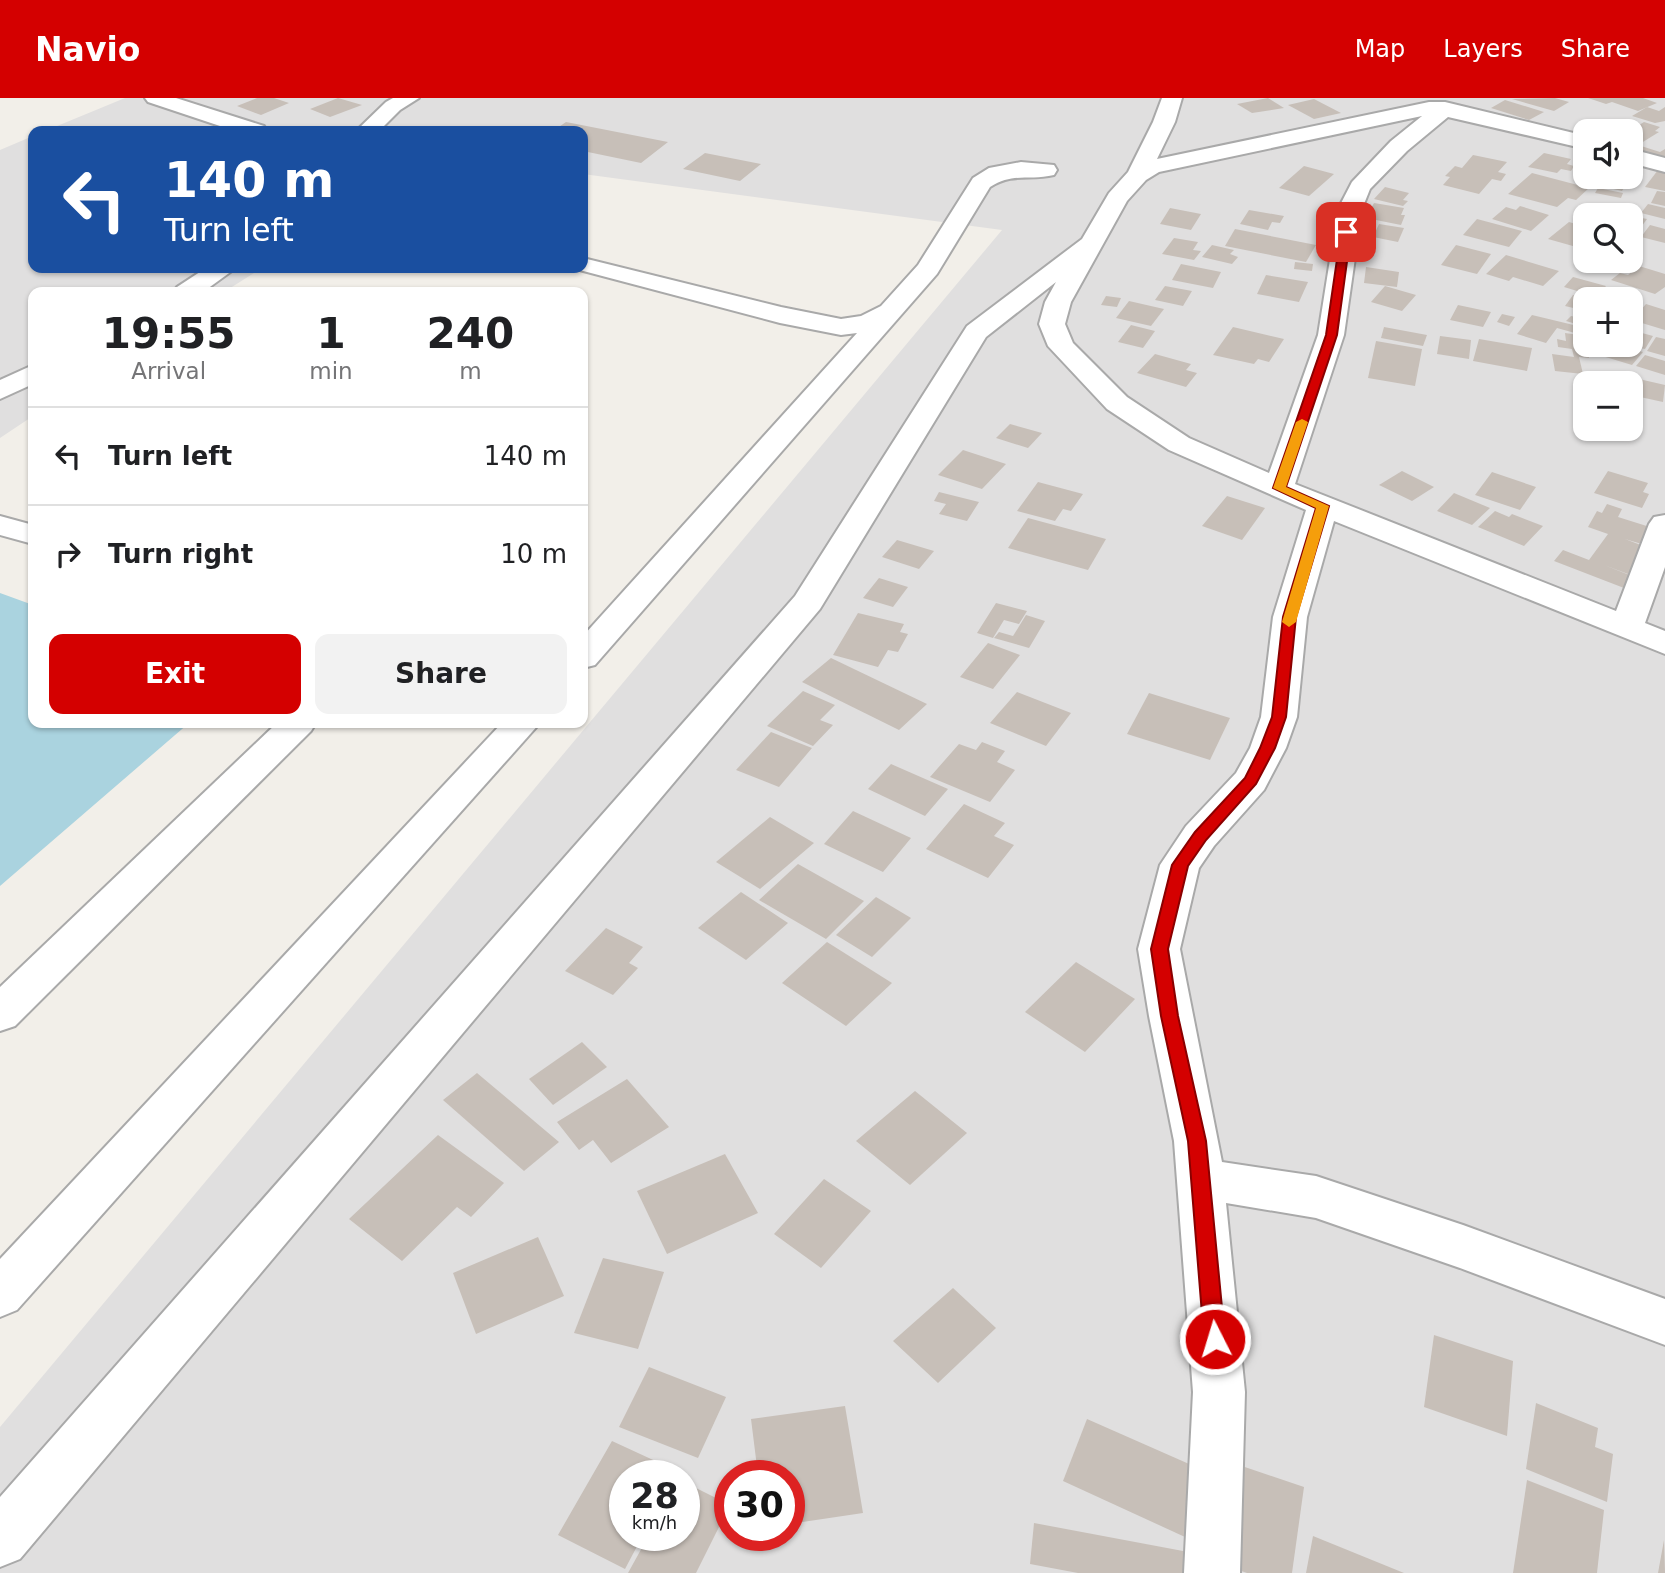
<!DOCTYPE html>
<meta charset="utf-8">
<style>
body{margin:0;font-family:"DejaVu Sans",sans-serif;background:#f2f2f2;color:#202124;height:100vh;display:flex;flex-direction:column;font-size:26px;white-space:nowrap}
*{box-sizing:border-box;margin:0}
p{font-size:23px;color:#757577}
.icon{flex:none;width:38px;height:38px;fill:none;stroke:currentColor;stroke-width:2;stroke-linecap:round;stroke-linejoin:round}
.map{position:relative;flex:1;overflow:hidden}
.details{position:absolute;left:28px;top:189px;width:560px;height:441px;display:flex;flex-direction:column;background:#fff;border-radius:14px;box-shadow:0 2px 5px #0004}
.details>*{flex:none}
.top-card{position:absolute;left:28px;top:28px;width:560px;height:147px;border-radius:14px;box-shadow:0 2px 5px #0004;background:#1a4fa0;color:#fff;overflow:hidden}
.fabs{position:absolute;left:1573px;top:21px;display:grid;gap:14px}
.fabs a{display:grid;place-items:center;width:70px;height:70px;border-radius:14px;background:#fff;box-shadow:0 2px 5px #0004;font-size:35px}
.speed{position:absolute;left:609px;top:1362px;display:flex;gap:14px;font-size:35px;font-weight:700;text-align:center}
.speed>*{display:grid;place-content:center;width:91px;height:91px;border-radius:50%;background:#fff;box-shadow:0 2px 5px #0004;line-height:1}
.speed small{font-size:18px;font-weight:400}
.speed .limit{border:10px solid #d22;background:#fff;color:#111}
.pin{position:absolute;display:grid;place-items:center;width:60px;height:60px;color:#fff;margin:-30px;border-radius:14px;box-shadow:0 4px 10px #0006}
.me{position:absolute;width:77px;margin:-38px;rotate:355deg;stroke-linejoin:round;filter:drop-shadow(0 0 5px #0008)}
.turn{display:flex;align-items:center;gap:24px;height:147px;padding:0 21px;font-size:32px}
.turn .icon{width:91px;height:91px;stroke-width:2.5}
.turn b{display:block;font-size:49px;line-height:60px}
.eta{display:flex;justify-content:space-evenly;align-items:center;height:119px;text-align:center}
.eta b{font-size:42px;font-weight:700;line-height:49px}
.button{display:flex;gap:14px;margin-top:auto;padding:14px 21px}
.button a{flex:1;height:80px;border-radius:14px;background:#d40000;color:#fff;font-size:28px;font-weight:700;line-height:80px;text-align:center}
.button a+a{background:#f2f2f2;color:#202124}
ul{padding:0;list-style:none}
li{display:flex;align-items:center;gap:21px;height:98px;padding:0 21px;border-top:2px solid #e0e0e0}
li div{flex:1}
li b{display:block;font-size:26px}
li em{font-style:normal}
header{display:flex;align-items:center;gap:42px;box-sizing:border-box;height:98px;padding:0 35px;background:#d40000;color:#fff}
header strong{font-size:33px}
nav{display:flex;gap:38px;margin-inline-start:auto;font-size:24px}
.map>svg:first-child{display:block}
.residential{fill:#e0dfdf;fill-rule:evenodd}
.water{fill:#aad3df}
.building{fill:#c7bfb8}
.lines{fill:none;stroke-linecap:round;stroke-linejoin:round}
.minor-casing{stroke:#a9a9a9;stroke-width:4}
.minor{fill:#fff;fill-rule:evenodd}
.route{fill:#d40000;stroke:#8a0000;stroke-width:2}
.slow{fill:#f59e0b}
</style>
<header>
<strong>Navio</strong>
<nav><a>Map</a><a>Layers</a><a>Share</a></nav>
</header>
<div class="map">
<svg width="1665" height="1475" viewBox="0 0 1665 1475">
<rect width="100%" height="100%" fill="#f2efe9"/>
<g class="residential">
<path d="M125,0H1665V1475H0V1329L1002,132L583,76V33H45ZM1586,33H1631V79H1586ZM1586,117H1631V163H1586ZM1586,201H1631V247H1586ZM1586,285H1631V331H1586ZM625,1377H684V1437H625ZM730,1377H789V1437H730Z"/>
<path d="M33,38V170H262L224,194H33V318L0,340V52Z"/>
</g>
<path class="water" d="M0,495L33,507V625H189L0,788Z"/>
<g class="building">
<path d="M257,0H274L289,5L261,17L237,8Z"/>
<path d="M338,0L362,7L330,19L310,11Z"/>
<path d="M1268,0L1284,10L1252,15L1237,6Z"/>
<path d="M1555,0L1569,4L1554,13L1512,1Z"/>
<path d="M1588,0H1643L1657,5L1638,13L1612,4L1606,6Z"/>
<path d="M1314,1L1341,15L1314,21L1288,7Z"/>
<path d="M1505,2L1544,14L1529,22L1491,10Z"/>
<path d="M1647,9L1659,13L1665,9V23L1655,25L1632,18Z"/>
<path d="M1591,21L1617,29L1611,33H1586V37L1572,34Z"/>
<path d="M566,24L668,44L641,65L583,53V33H553Z"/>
<path d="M1644,24L1660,29L1655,33L1659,34L1638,47L1660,54L1665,51V63L1631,53V32Z"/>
<path d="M705,55L761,66L740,83L683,71Z"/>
<path d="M1544,55L1571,61L1567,66L1574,68L1571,73L1561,71L1557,75L1528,69Z"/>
<path d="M1473,57L1507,64L1498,74L1506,76L1501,83L1492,81L1479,96L1443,87L1450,79L1445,78L1455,68L1462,70Z"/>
<path d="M1304,68L1334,76L1309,98L1279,90Z"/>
<path d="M1658,72L1665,74V93L1645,89Z"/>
<path d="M1586,74V79L1629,81L1622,93L1580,83Z"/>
<path d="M1532,75L1589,90L1576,102L1568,100L1557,109L1508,96Z"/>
<path d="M1385,89L1409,95L1403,102L1408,103L1403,108L1374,101Z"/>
<path d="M1598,90L1623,95L1621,100L1595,95Z"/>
<path d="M1657,93L1665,94V108L1651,105Z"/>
<path d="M1374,105L1404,110L1401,117H1405L1401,127L1366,120Z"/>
<path d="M1648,106L1665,110V121L1641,115Z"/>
<path d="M1520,108L1549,117L1531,133L1492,121L1506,109L1516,112Z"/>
<path d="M1170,110L1201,116L1191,132L1160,126Z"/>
<path d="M1249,112L1284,118L1280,125L1272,124L1268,132L1240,126Z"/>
<path d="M1631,118L1647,121L1639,132L1631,130Z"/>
<path d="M1477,121L1522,133L1509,149L1463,137Z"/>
<path d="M1569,124L1586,129V146L1580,150L1548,141Z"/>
<path d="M1379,126L1404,130L1398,144L1373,139Z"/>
<path d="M1650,127L1665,131V145L1641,139Z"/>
<path d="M1235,131L1316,147L1306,164L1225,148Z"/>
<path d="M1174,140L1198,144L1193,152L1201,153L1194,162L1162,156Z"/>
<path d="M1212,147L1234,152L1230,156L1238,159L1232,166L1202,159Z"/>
<path d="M1456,147L1491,156L1477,176L1441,167Z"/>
<path d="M1506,157L1559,173L1543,188L1513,179L1509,183L1486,176Z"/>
<path d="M1295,164L1313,166L1312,173L1294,171Z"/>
<path d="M1181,166L1221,174L1213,190L1172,182Z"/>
<path d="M1639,168L1665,176V189L1655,196L1611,182L1620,175L1628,177Z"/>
<path d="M1366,169L1399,174L1397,189L1364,185Z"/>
<path d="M1266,177L1308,184L1299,204L1257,196Z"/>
<path d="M1573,179L1606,188L1597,199L1564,189Z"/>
<path d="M1165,188L1192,193L1183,208L1155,202Z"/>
<path d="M1385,188L1416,197L1402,213L1371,204Z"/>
<path d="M1609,189L1642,199L1631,211V201L1599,200Z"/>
<path d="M1573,197L1586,201V213L1565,208Z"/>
<path d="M1106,198L1121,200L1117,209L1101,207Z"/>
<path d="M1129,203L1164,211L1151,228L1116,220Z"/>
<path d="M1646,206L1665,212V232L1632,222Z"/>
<path d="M1458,207L1491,214L1483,229L1450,222Z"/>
<path d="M1502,216L1515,219L1509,228L1497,224Z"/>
<path d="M1532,217L1586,230V233L1582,237L1557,230L1546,245L1517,236Z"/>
<path d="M1571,218L1586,221V229L1566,223Z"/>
<path d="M1131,227L1155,233L1143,250L1118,244Z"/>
<path d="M1233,229L1284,241L1269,264L1258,261L1254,266L1213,257Z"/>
<path d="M1384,229L1427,237L1423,248L1381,240Z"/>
<path d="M1631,232L1653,238L1645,251L1631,248Z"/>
<path d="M1565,235L1586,238L1589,260L1579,259L1583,276L1555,273L1552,256L1574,259L1572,251L1558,249L1557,241L1566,243Z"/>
<path d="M1440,238L1471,242L1469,261L1437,256Z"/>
<path d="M1656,239L1665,241V258L1647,253Z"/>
<path d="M1479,241L1532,250L1527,273L1473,263Z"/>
<path d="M1376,243L1422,251L1415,288L1368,280Z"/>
<path d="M1607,247H1619L1643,254L1632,267L1599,257Z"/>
<path d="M1155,256L1191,266L1186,272L1197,275L1186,289L1137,275Z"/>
<path d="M1645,257L1665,263V277L1636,268Z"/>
<path d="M1626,278L1665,287L1663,304L1631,297V285H1623Z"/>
<path d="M1010,326L1042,335L1028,350L996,340Z"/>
<path d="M963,352L1006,366L982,391L938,377Z"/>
<path d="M1402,373L1434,389L1412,403L1379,387Z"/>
<path d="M1608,373L1648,385L1643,394L1649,396L1642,410L1594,395Z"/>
<path d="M1492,374L1536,389L1520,412L1475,397Z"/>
<path d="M1038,384L1083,396L1071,413L1063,411L1055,423L1017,413Z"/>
<path d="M939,394L979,404L967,423L939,416L946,406L934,403Z"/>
<path d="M1454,395L1490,410L1472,427L1437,413Z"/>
<path d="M1227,398L1265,410L1242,442L1202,428Z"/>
<path d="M1607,406L1622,411L1618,419L1653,430L1645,447L1625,441L1646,449L1628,476L1604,467L1632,478L1624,490L1554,463L1563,452L1589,462L1608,436L1588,429L1597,413L1602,415Z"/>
<path d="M1495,413L1509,419L1512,416L1543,428L1524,448L1478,429Z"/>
<path d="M1028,420L1106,441L1088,472L1008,450Z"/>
<path d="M897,442L934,453L919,471L882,459Z"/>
<path d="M879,480L908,489L893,509L863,500Z"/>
<path d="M996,505L1027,513L1019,526L1004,522L993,540L977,535Z"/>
<path d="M858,515L904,526L900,534L908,536L898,554L888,552L878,569L833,557Z"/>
<path d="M1026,517L1045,523L1029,550L994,540L999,534L1013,538Z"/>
<path d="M988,545L1020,557L993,591L960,579Z"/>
<path d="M831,560L927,606L899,632L802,584Z"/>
<path d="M803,593L835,607L820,622L833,627L813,648L767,628Z"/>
<path d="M1017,594L1071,615L1046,648L990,625Z"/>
<path d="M1149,595L1230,620L1210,662L1127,636Z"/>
<path d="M771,634L812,650L779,689L736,672Z"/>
<path d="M982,644L1005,653L997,664L1015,672L990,704L930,679L959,646L976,652Z"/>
<path d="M891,666L948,691L925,718L868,691Z"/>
<path d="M964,706L1005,725L994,738L1014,747L988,780L926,751Z"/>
<path d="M853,713L911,740L883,774L824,746Z"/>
<path d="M770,719L814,745L760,791L716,764Z"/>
<path d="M798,766L864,803L826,841L759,802Z"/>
<path d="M741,794L788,825L746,862L698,830Z"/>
<path d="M876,799L911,820L872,859L836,837Z"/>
<path d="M606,830L643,849L629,865L638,870L613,897L565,873Z"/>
<path d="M827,844L892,885L846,928L782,885Z"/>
<path d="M1076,864L1135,901L1085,954L1025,914Z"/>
<path d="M582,944L607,969L553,1007L529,981Z"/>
<path d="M477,975L559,1044L524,1073L443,1002Z"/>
<path d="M627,981L669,1029L611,1065L593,1042L579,1052L557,1024Z"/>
<path d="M915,993L967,1035L910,1087L856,1043Z"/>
<path d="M438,1037L504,1085L471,1119L457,1109L402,1163L349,1121Z"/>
<path d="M725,1056L758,1115L667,1156L637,1093Z"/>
<path d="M824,1081L871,1113L821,1170L774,1136Z"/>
<path d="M538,1139L564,1198L476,1236L453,1175Z"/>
<path d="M603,1160L664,1174L638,1251L574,1235Z"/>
<path d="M953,1190L996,1230L938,1285L893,1243Z"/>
<path d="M1434,1237L1513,1263L1507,1338L1424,1309Z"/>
<path d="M649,1269L726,1299L698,1360L619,1329Z"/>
<path d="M1536,1305L1598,1330L1595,1349L1613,1356L1607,1404L1526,1371Z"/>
<path d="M845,1308L863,1415L789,1426V1377H758L751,1321Z"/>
<path d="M1087,1321L1205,1373L1185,1439L1063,1383Z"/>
<path d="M612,1343L677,1373L675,1377H625V1437H643L625,1471L558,1437Z"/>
<path d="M1233,1365L1304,1389L1292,1475H1247L1216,1464Z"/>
<path d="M1527,1382L1604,1412L1597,1475H1513Z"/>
<path d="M684,1384L730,1407L696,1475H628L649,1437H684Z"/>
<path d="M1034,1425L1199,1456L1198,1475H1078L1030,1466Z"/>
<path d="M1313,1438L1404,1475H1306Z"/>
<path d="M1664,1442L1665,1475H1658Z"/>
</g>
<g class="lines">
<defs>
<g id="minor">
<path d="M145,0H176L264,28L267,33H235L148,4Z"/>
<path d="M393,0H419L400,12L379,33H356L386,4Z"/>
<path d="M1162,0H1182L1175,24L1157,61L1429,4H1445L1586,38V51L1448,19L1407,53L1370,91L1362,111L1344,237L1295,386L1616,513L1649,426L1654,419L1665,417V469L1645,525L1665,533V556L1334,423L1307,519L1297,619L1286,650L1264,692L1214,748L1199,770L1180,851L1222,1064L1316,1078L1463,1127L1665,1201V1247L1460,1170L1316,1120L1226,1105L1245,1294L1240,1475H1184L1193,1294L1174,1043L1149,918L1138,851L1160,767L1186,728L1236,675L1250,650L1261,619L1273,519L1306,412L1169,352L1107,311L1048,248L1039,226L1045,204L1056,184L986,239L820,511L20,1461L0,1469V1399L795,498L967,228L1082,141L1109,95L1128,74L1153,24ZM1422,18L1391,43L1352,84L1338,111L1318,237L1269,375L1189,340L1127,299L1073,245L1065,226L1071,204L1127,103L1146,82L1159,74Z"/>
<path d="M1631,51L1665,60V74L1631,65Z"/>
<path d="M1021,64L1054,67L1057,72L1054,77C1029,83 1014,74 990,89L937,176L595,567L583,570V538L857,235L841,237L780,225L572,170H583V160L781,209L841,221L861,218L881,208L918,167L973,80L989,70Z"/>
<path d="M206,170H236L203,194H173L177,189Z"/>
<path d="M33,267V286L0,301V282Z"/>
<path d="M0,418L33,427V446L0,437Z"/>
<path d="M277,625H316L311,633L15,928L0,933V889Z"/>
<path d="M502,625H540L17,1212L0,1219V1161Z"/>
</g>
</defs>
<use href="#minor" class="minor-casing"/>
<use href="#minor" class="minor"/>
</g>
<path class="route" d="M1346,131L1351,134L1337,237L1286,389L1329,408L1296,519L1286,619L1275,650L1256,686L1206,742L1188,768L1168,851L1178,918L1206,1043L1225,1241L1222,1248L1215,1251L1207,1248L1204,1241L1188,1043L1161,918L1151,851L1172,767L1195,734L1245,680L1260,650L1272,619L1283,519L1316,410L1273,390L1326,237L1341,134Z"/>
<path class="slow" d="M1302,321L1308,324L1286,389L1329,408L1296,524L1289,529L1282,524L1316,410L1273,390L1296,324Z"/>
</svg>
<div class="fabs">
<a><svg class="icon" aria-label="sound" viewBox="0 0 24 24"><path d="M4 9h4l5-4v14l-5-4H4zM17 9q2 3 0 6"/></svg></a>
<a><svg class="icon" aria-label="search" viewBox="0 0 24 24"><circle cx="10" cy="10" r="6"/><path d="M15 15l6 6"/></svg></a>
<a>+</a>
<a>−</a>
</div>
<div class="speed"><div>28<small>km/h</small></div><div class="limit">30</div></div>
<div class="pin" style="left:1346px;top:134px;background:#d93025"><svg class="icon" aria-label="arrive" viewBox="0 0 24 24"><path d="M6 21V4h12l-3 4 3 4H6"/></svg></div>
<svg class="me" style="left:1215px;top:1241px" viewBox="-20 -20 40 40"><circle r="17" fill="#d40000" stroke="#fff" stroke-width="3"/><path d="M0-11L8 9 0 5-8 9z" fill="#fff"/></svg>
<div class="top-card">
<div class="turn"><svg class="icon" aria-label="left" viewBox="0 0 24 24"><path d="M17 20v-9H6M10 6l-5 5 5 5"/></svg><div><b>140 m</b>Turn left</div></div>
</div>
<section class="details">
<div class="eta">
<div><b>19:55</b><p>Arrival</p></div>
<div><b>1</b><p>min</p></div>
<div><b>240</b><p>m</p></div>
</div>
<ul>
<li><svg class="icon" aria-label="left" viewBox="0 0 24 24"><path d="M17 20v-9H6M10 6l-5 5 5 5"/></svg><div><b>Turn left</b></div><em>140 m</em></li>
<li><svg class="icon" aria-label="right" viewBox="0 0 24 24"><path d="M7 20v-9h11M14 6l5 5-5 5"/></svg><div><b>Turn right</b></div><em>10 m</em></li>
</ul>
<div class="button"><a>Exit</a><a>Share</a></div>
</section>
</div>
